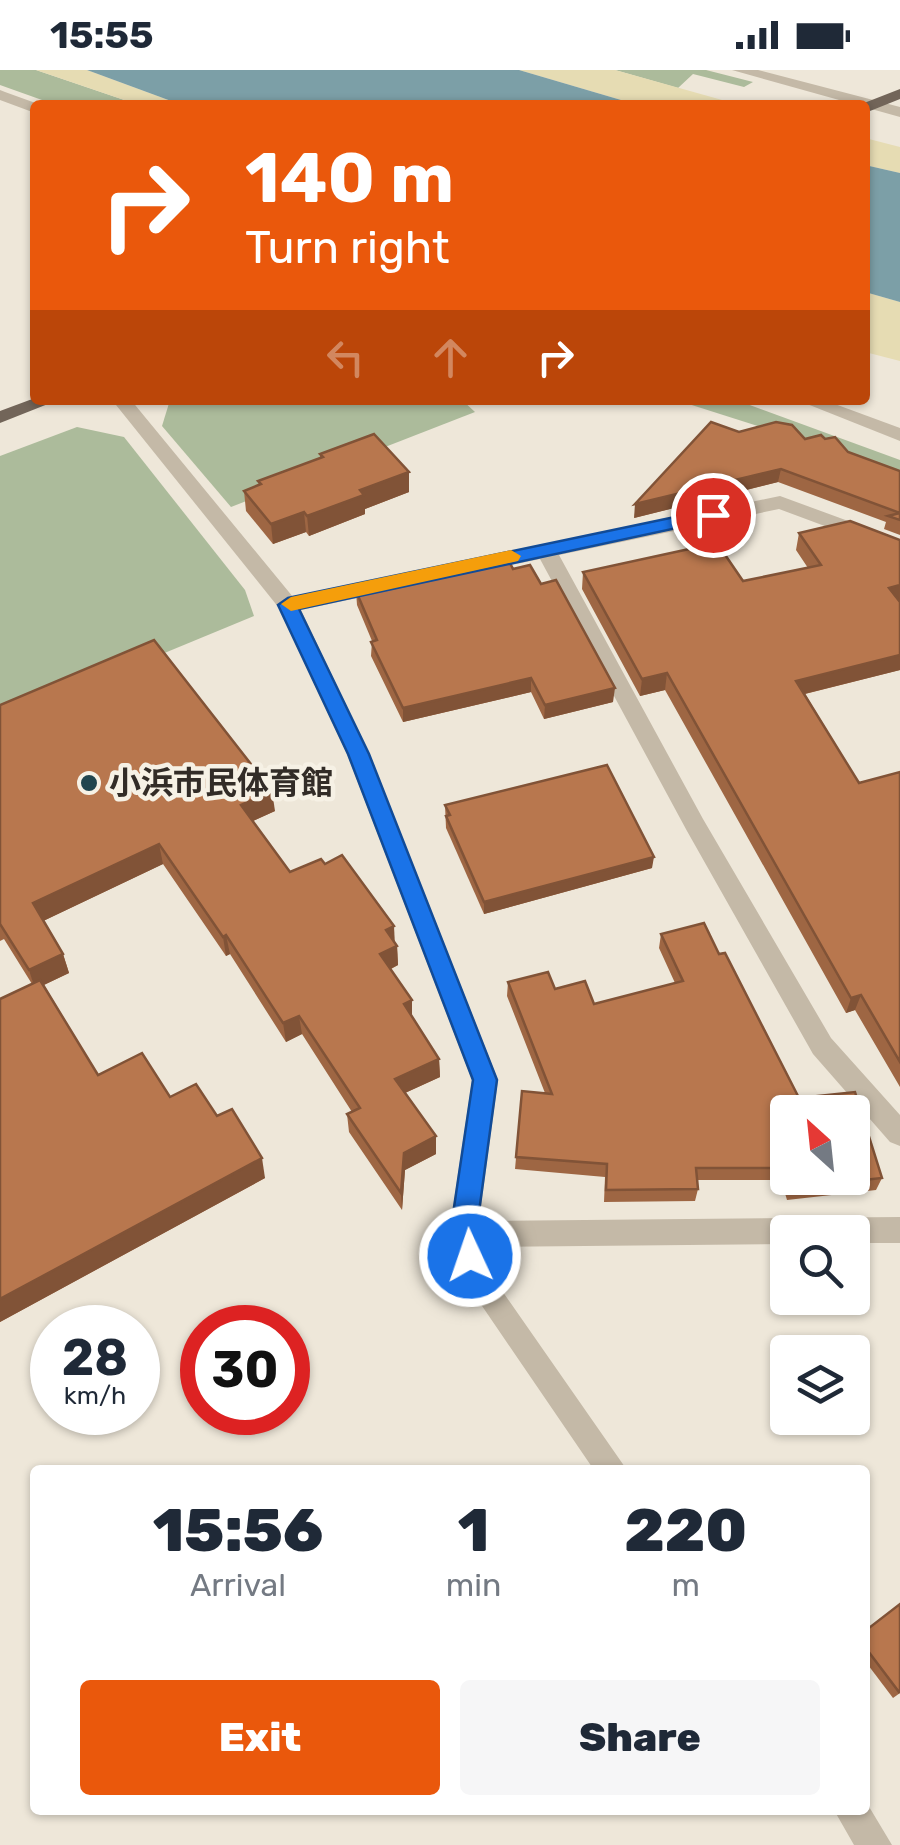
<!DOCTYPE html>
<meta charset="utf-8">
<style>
body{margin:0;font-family:Rubik,"Noto Sans JP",sans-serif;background:#f6f6f7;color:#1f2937;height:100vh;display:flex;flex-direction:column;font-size:38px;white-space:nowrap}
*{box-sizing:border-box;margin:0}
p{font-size:32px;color:#747a83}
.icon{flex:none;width:55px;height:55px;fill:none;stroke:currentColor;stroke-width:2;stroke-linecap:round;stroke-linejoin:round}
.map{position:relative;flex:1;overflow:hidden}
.side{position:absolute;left:30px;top:1395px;width:840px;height:350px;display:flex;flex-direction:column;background:#fff;border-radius:10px;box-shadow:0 2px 8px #0004}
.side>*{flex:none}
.hud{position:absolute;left:30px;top:30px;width:840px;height:305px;border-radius:10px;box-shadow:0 2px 8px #0004;background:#ea580c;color:#fff;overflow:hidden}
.needle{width:65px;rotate:333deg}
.buttons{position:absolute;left:770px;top:1025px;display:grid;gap:20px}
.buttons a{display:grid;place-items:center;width:100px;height:100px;border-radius:10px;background:#fff;box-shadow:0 2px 8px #0004;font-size:50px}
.speed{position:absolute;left:30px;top:1235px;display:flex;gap:20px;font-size:50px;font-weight:700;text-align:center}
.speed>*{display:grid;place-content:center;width:130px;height:130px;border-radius:50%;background:#fff;box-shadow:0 2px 8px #0004;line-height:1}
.speed small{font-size:25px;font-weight:400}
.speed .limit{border:15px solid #d22;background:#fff;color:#111}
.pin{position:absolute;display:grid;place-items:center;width:85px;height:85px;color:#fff;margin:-42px;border:5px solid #fff;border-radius:50%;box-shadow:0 2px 10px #0007}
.me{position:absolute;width:110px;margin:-55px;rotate:357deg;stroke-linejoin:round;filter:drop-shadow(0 0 8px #0008)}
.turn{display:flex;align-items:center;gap:35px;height:210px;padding:0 50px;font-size:45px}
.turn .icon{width:130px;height:130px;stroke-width:2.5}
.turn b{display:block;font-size:70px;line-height:85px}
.lanes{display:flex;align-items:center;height:95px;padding:0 50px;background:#0003;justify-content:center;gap:50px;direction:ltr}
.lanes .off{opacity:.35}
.eta{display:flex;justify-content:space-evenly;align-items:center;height:170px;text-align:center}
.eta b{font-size:60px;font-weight:800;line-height:70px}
.button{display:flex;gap:20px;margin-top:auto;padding:20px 50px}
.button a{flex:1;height:115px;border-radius:10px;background:#ea580c;color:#fff;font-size:40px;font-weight:800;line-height:115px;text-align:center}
.button a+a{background:#f6f6f7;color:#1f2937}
.status{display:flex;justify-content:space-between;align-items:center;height:70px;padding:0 50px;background:#fff;direction:ltr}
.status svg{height:28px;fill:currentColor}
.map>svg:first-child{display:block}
.green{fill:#acbb9b}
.sand{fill:#e6dcb3}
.water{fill:#7c9fa7}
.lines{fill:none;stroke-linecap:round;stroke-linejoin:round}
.minor{fill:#c4b9a7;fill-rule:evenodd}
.major{fill:#726559;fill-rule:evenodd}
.wall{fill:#9e6643}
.shaded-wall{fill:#815337}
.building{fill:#b8774e;stroke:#815337;stroke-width:2.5}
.route{fill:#1a73e8;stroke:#114b97;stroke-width:2.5}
.slow{fill:#f59e0b}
.poi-dot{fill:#21454e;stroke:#f6f1e5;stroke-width:4}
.labels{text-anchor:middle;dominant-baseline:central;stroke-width:9;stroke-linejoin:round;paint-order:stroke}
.poi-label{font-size:32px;font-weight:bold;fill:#322c27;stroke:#f6f1e5;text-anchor:start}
</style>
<div class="status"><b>15:55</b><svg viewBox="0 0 49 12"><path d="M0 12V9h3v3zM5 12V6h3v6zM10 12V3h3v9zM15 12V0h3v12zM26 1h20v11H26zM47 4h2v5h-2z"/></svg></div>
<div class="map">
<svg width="900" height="1775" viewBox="0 0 900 1775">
<rect width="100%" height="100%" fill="#eee7d9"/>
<g class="green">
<path d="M0,0H36L139,35H56L0,15Z"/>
<path d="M615,0H706L753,12L744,17L693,4L678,18Z"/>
<path d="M170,330H462L475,342L231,437L162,356Z"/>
<path d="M676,330H736L900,390V401Z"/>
<path d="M77,357L124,367L245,520L254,546L0,651V386Z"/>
</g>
<g class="sand">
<path d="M36,0H87L182,35H139Z"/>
<path d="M519,0H615L740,35H638Z"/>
<path d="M865,68L900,77V103L865,95Z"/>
<path d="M865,222L900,232V291L865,282Z"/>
</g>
<g class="water">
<path d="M87,0H519L638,35H182Z"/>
<path d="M865,95L900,103V232L865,222Z"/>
</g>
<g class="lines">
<g class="minor">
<path d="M732,0H758L900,37V47Z"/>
<path d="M0,20L5,22L41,35H35V43L0,30Z"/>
<path d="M112,330H131L293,527L780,426L900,470V484L779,439L559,485L703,749L831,968L900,1045V1076L890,1072L813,984L687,761L540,489L301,540L369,684L498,1010L479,1151L900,1147V1173H852V1162H788V1174L481,1177L489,1202L627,1400H594L463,1208L449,1164L472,1010L347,684L279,538Z"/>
<path d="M797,330H824L900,358V371Z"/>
<path d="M865,1730L892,1775H854L834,1740H865Z"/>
</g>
<g class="major">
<path d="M900,19V29L865,43V35H859Z"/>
<path d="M35,328L58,330L0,353V341Z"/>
</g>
</g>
<g class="wall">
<path d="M739,362L805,369H825L848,382L900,401V465L884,459L886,452L778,412L634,448Z"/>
<path d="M320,384L409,422L365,439V444L309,466L306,462L273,474L246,441L244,421L259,415L258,411L320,388Z"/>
<path d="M799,463L900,470V600L805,624L859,713L900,702V1017L855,940L846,943L665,620L640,626L582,519L583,502L743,511L808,498L796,480Z"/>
<path d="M513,499L541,514L613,632L544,649L531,622L403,652L371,586L372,571L357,535L356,521Z"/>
<path d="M0,635L275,741L253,751L290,802L325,794L394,856V872L397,876L398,895L391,899L412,947L439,989L440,1007L405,1023L436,1084L405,1100L402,1140L349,1062L347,1044L352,1042L302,964L286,972L230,884L226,886L163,794L43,851L63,884L69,903L44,915L98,1005L170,1027L217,1046L265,1108L0,1252V929L32,914L4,869L0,871Z"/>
<path d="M445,735L652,798L484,844L446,758Z"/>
<path d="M661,864L719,884L799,1028L882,1108L876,1120L787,1130L781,1110H698V1119L695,1131L604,1132L605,1107L515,1099L522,1021L545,1023L507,926L508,912L555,919L594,934L675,913L659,878Z"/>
<path d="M865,1561L900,1623L893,1628L865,1591Z"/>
</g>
<g class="shaded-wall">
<path d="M781,399L778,412L634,448L635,434Z"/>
<path d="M409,402V422L365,439V444L309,466L307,446L360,420Z"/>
<path d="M304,442L306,462L273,474L271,454Z"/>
<path d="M900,515V530L884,535L889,518Z"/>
<path d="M900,585V600L792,627L796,611Z"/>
<path d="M667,603L665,620L640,626L642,609Z"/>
<path d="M531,608V622L403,652V638Z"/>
<path d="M615,618L613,632L544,649L545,635Z"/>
<path d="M272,721L275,741L244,755L241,735Z"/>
<path d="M159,774L163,794L39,853L33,833Z"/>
<path d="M654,787L652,798L484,844V832Z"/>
<path d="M394,856L395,876L386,860Z"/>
<path d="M226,865L230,884L226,886L223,867Z"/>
<path d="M397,876L398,895L382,903L380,884Z"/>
<path d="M63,884L69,903L35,919L29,900Z"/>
<path d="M861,925L855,940L846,943L851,928Z"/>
<path d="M412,930V949L404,934Z"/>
<path d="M299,946L302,964L286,972L283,953Z"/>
<path d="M439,989L440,1007L396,1027L395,1009Z"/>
<path d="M436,1066V1084L405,1100L402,1140L401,1123L404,1083Z"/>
<path d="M262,1088L265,1108L0,1252V1229Z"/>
</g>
<g class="building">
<path d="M711,352L739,362L776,352L792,355L805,369L821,365L825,369L835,367L848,382L900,401V443L781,399L635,434Z"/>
<path d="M374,364L409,402L360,420L364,425L307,446L304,442L271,454L244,421L261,414L258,411L323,387L320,384Z"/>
<path d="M900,443V450L888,446Z"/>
<path d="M850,451L900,470V515L889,518L900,532V585L796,611L859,713L900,702V992L861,925L851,928L667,603L642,609L583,502L717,473L743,511L821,495L799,463Z"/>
<path d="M508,489L513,499L530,495L541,514L556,510L615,618L545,635L531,608L403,638L371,572L377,570L356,521Z"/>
<path d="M154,570L272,721L241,735L290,802L321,789L325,794L342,785L394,856L386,860L397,876L380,884L412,930L404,934L439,989L395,1009L436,1066L404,1083L401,1123L347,1044L360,1038L299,946L283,953L226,865L223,867L159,774L33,833L63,884L29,900L0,854V635Z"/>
<path d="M607,695L654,787L484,832L446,746L450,745L445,735Z"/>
<path d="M704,853L719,884L725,883L799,1028L855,1022L882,1108L791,1118L788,1108H852V1042H788V1106L785,1098H696L698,1119L606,1120L607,1094L516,1087L522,1021L552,1024L508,912L548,902L555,919L585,911L594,934L683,911L661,864Z"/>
<path d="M40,910L98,1005L142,983L170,1027L196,1014L217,1046L232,1039L262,1088L0,1229V929Z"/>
<path d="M900,1534V1621L899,1622L865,1577V1561Z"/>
</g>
<path class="route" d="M713,439L722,445L719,449L299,539L369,684L497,1010L476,1164L483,1186L479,1194L470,1198L461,1194L450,1164L473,1010L348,684L278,535L288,528Z"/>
<path class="slow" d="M511,480L521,486L518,491L291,541L281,534L291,527Z"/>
<circle class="poi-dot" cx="89" cy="713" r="10"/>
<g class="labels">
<g class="poi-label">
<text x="109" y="713">小浜市民体育館</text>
</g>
</g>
</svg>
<div class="buttons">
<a><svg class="needle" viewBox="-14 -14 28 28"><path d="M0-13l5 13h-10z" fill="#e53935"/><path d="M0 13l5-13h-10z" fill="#747a83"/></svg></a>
<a><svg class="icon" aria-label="search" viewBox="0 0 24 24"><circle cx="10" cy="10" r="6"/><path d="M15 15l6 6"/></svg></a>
<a><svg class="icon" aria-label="layers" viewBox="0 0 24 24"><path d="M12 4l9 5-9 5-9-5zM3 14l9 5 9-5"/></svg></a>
</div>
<div class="speed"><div>28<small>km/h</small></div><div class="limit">30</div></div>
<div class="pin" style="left:713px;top:445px;background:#d93025"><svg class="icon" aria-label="arrive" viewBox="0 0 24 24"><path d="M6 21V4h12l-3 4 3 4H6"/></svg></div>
<svg class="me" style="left:470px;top:1186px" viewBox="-20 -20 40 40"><circle r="17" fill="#1a73e8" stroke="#fff" stroke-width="3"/><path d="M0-11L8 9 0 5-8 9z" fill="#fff"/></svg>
<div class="hud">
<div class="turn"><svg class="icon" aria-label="right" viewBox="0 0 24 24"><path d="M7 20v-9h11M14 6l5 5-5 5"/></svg><div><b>140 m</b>Turn right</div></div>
<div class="lanes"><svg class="icon off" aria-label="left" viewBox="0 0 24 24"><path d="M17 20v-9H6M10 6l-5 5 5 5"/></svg><svg class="icon off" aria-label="ahead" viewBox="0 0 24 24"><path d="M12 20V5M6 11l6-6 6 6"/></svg><svg class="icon" aria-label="right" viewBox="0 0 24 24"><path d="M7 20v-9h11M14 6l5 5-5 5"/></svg></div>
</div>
<section class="side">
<div class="eta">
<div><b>15:56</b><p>Arrival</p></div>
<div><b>1</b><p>min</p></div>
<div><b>220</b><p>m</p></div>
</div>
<div class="button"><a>Exit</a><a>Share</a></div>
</section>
</div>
